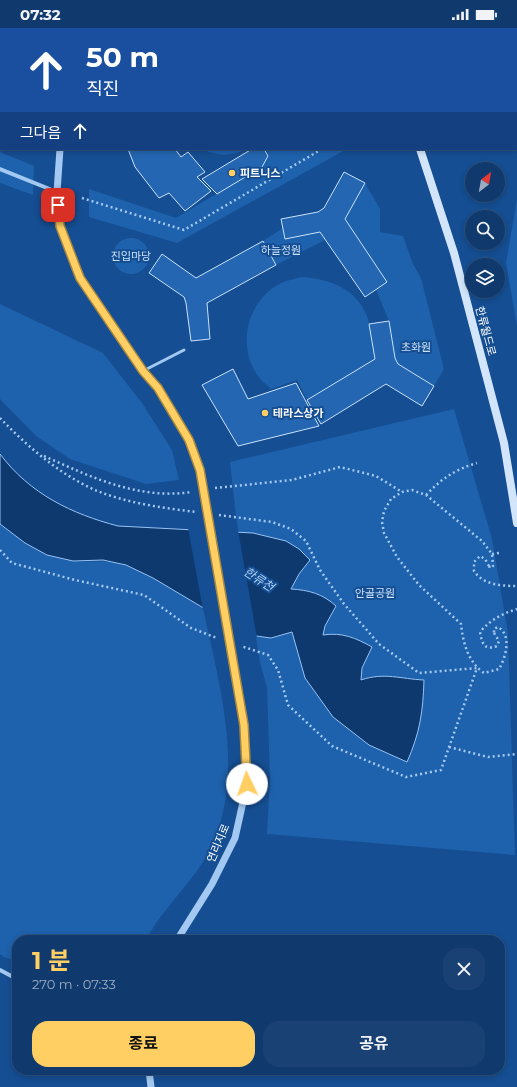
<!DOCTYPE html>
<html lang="ko">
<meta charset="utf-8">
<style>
body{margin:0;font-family:Montserrat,"Noto Sans KR",sans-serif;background:#194173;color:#f1f3f6;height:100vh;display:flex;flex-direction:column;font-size:15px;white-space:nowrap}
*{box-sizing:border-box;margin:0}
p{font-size:13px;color:#9cadc2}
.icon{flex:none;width:22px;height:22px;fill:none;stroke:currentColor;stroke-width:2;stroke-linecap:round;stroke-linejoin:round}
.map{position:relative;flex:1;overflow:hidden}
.side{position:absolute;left:12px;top:907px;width:493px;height:140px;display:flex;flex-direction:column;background:#103a6e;border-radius:16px;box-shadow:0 2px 6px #0003,0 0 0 1px #305481}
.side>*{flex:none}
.hud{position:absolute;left:0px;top:0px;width:517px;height:122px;box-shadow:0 2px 6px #0003,0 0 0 1px #305481;background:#1a4fa0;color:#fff;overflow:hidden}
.needle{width:26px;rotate:31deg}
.tools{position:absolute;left:465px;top:134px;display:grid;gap:8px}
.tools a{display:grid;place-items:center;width:40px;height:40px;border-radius:50%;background:#103a6e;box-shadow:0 2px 6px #0003,0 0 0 1px #305481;font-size:20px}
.pin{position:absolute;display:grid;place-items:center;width:34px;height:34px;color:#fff;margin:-17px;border-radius:8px;box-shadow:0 2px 6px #0006}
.me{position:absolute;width:44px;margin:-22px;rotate:357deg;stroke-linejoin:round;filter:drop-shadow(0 0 3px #0008)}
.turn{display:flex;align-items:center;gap:14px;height:84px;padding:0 20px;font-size:18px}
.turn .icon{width:52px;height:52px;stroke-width:2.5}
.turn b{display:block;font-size:28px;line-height:34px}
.then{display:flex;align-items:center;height:38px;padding:0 20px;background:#0003;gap:8px;font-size:15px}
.round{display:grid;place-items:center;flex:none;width:42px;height:42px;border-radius:16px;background:#194173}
.summary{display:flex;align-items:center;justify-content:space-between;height:68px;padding:0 20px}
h1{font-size:24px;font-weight:700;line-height:30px;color:#ffcf63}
.action{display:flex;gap:8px;margin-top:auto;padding:8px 20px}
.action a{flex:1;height:46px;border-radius:16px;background:#ffcf63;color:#111;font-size:16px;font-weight:700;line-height:46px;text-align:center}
.action a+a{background:#194173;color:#f1f3f6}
.status{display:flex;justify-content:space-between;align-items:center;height:28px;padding:0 20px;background:#103a6e;direction:ltr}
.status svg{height:11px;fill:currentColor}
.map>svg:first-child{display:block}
.green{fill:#1e61ac}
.water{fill:#0e396f;stroke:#96c3f4}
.pier{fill:#154e92}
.building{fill:#2466b1;stroke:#cae2fc}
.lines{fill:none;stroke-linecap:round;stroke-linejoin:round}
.path{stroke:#a3c8f1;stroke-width:2.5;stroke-dasharray:2 3;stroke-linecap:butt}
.service{stroke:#a3c8f1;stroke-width:3}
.minor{stroke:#a3c8f1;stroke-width:4}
.tertiary{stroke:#a3c8f1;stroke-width:7}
.secondary{stroke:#d2e5fb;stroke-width:8}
.path-bridge{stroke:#a3c8f1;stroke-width:2.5;stroke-dasharray:2 3;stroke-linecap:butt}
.tertiary-bridge{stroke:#a3c8f1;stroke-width:7}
.route-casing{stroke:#a68740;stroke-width:10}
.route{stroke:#ffcf63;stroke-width:7}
.poi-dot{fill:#ffcf63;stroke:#154e92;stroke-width:1.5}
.labels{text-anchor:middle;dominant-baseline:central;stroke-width:4;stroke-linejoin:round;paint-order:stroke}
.poi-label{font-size:11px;font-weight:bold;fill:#fff;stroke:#154e92;text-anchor:start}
.park-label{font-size:11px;fill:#cae2fc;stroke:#154e92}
.street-label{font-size:11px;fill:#fff;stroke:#154e92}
.water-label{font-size:12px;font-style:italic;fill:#b0d2f8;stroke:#154e92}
</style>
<div class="status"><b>07:32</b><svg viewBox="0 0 49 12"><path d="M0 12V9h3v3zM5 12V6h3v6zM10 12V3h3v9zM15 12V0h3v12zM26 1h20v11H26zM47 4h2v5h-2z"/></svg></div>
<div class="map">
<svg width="517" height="1059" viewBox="0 0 517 1059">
<rect width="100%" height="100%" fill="#154e92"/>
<g class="green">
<path d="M203,121H246C233,128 216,129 203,121Z"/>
<path d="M267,121H347L177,215L89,189V161L176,190L261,139L268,128Z"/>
<path d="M0,124L34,138L33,167L0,155Z"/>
<path d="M365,155L380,181V204L403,208L413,236L421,250L444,341L434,358L398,336L395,330L389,293L376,262L387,254L345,191Z"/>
<path d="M517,171V298L506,235Z"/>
<path d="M283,200L320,204L325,212L276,237L263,213Z"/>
<circle cx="131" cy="228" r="18"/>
<path d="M302,249C329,251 356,260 367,288C372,301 372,317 375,331L307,372L297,352L271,361C266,356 259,351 256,345C237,314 248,272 281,255C287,252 295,251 302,249Z"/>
<path d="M0,276L103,325L142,375L172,422L179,452L146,456L70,431L36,408L0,371Z"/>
<path d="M454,381L492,511L508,605L515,827L267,806L270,749L267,660L260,634L236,489L230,434Z"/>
<path d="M0,496C22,512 44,529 73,533C92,535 104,531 125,537C152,545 178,565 203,580C220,661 250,757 203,834C192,851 178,866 166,882C158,891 152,902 145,912H17V933L4,929L0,926Z"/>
</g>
<path class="water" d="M0,426C30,466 72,486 118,498L253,505L286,513L299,521L310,532L299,546L291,561C309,562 323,566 336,578L325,598L323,607C342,604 356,610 372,619L362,640L361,652C384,644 401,651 424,652C423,683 420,705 407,734L369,717L333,689L305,650L292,604L271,610L249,607L153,550L126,537L103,532L73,533L47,527L25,515L0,496Z"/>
<path class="pier" d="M188,500L238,502L257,610L248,609L203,582Z"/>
<g class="building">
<path d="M0,0H42L1,1L0,87Z"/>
<path d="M150,0H212L213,1H151Z"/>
<path d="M223,0H289L223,1Z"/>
<rect x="454" y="0" width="61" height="1"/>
<path d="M128,121H175L181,129L188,124L205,144L197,149L211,163L185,183L169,165L159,170L135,139Z"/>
<path d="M252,121H264L268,128L262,139L217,166L202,151Z"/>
<path d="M344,144L365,155L345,191L387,254L365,269L320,204L285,211L281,191L318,184L324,180Z"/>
<path d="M263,213L276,237L207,275L210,311L191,313L186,275L184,269L149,245L162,226L196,250Z"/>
<path d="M389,293L395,330L398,336L434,358L422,378L386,356L321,396L307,372L375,331L369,296Z"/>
<path d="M233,341L248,371L296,355L319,398L238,418L202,357Z"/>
</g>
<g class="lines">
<g class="path">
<path d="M425,0V1"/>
<path d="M82,170L184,202L322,121"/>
<path d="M0,390C27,418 59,446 95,462C126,475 163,480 196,484"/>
<path d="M44,428C91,449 138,472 192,464"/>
<path d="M215,460L292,452L340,439L376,448L402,464"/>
<path d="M426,467C441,451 456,441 477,435"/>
<path d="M219,487L272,494L291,501L306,513L320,542L344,576L379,616L419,645L477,640L441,742L406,749L332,718L288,677L278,642L268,627L241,618"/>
<path d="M0,522L12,535L75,552L144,567L191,600L217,610"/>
<path d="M492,526L499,525"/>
<path d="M489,538L490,540L493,538L492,526L482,513L426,467L412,462L402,464L391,471L384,483L382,494L384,505L397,529L419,557L461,596C463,615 468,634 484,645L499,641C506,629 512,607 498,599L494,601V605"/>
<path d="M449,719L488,729L517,726"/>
</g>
<path class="service" d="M143,343L184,322"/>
<g class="minor">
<path d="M0,141L57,164"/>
<path d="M0,942L17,951"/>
</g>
<g class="tertiary">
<path d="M89,1V0"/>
<path d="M60,121L57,164L60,197L80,250L143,343L158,360L189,412L200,442"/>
<path d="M177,912L212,856L235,810L247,756L244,697L234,645"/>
<path d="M149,1042L151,1059"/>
</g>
<g class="secondary">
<path d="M367,0L368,1"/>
<path d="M420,121L454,225L504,415L517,495"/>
</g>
<g class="path-bridge">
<path d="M489,538L485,531L480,528L474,534V543C483,557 502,558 517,558"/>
<path d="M494,605L499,613L497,618C484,623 482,615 480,604C491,591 502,586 517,581"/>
</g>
<path class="tertiary-bridge" d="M200,442L234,645"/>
</g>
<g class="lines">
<defs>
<path id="route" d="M58,177L60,198L80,250L143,343L158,360L189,412L200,442L244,697L247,756"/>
</defs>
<use href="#route" class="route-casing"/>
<use href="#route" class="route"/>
</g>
<g class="poi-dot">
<circle cx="232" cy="145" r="4"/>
<circle cx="265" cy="385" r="4"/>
</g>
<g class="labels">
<g class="poi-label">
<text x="240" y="145">피트니스</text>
<text x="273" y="385">테라스상가</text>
</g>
<g class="park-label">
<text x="281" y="222">하늘정원</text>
<text x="131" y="228">진입마당</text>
<text x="416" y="319">초화원</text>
<text x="375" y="565">안골공원</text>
</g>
<g class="street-label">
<text transform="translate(486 303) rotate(75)">한류월드로</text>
<text transform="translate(218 815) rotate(-67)">연리지로</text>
</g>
<g class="water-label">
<text transform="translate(259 551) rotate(33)">한류천</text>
</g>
</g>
</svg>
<div class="tools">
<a><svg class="needle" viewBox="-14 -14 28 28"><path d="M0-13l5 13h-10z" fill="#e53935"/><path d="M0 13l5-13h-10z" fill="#9cadc2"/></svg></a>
<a><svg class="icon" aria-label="search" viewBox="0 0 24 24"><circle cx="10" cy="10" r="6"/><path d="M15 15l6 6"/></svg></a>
<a><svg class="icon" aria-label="layers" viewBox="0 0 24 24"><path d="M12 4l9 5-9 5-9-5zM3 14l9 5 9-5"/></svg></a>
</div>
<div class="pin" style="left:58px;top:177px;background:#d93025"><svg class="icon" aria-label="arrive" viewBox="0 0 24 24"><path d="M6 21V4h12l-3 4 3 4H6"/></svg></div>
<svg class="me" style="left:247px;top:756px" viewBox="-20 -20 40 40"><circle r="19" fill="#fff"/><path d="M0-13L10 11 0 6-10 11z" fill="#ffcf63"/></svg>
<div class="hud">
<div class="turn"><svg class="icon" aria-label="ahead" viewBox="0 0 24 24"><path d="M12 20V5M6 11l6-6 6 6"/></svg><div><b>50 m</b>직진</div></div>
<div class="then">그다음<svg class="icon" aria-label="ahead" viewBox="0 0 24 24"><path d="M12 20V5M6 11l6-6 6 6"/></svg></div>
</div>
<section class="side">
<div class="summary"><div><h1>1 분</h1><p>270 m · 07:33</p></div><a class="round"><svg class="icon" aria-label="close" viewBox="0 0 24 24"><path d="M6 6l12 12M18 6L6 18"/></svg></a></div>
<div class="action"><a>종료</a><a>공유</a></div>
</section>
</div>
